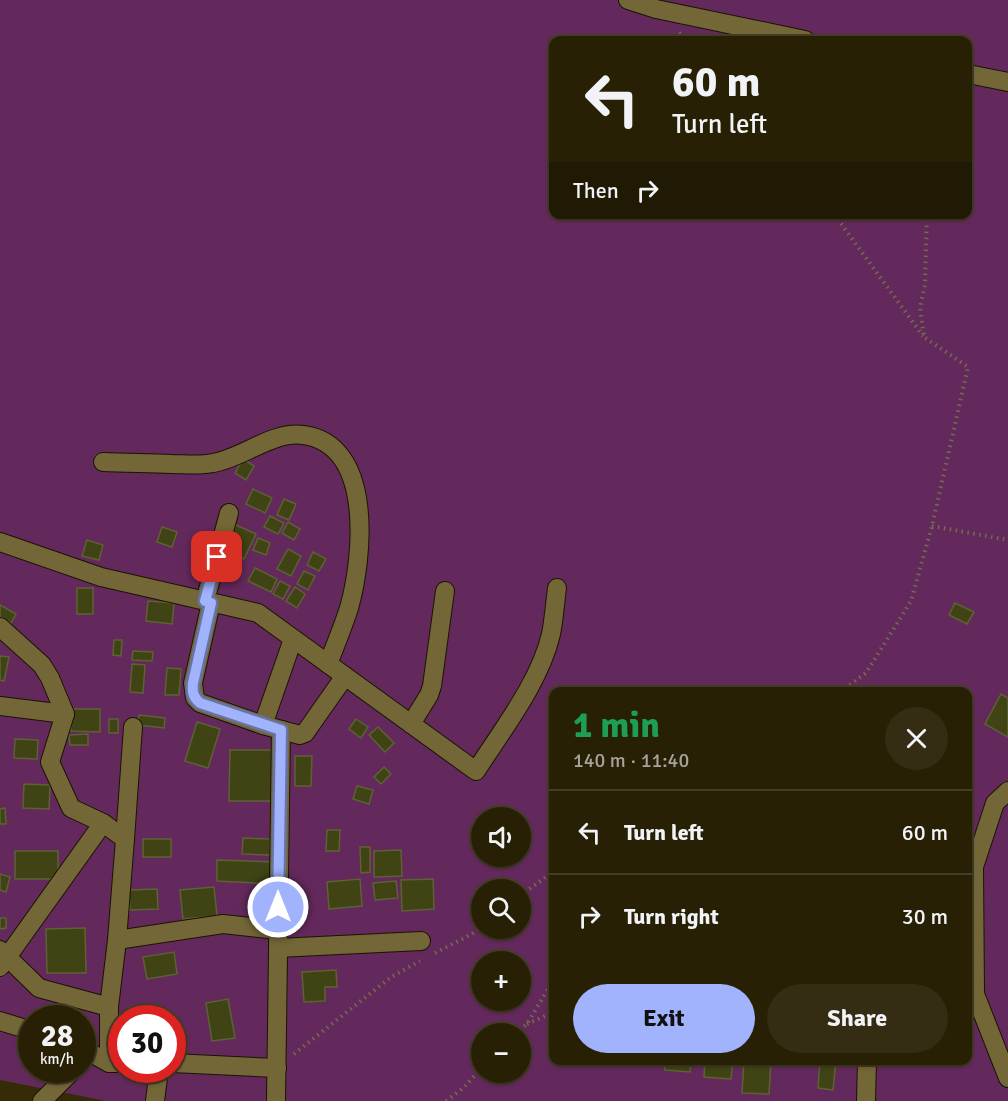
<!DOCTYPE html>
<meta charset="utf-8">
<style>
body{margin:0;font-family:Signika,sans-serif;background:#342d13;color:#f1f3f6;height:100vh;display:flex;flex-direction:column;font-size:22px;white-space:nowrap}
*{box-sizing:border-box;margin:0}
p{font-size:20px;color:#a5a39a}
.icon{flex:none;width:33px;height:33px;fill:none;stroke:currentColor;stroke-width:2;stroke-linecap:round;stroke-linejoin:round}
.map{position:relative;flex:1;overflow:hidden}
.drawer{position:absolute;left:549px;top:687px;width:423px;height:378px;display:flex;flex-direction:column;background:#282004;border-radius:12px;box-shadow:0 2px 4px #0004,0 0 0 2px #443e26}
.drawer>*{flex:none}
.top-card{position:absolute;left:549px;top:36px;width:423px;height:183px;border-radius:12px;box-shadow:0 2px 4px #0004,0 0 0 2px #443e26;background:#282004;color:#f1f3f6;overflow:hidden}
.fabs{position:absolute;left:471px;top:807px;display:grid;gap:12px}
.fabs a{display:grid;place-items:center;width:60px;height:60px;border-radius:50%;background:#282004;box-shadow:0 2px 4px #0004,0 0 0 2px #443e26;font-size:30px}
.speed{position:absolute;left:18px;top:1005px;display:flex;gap:12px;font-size:30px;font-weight:700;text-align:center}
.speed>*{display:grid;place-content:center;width:78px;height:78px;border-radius:50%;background:#282004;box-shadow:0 2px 4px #0004,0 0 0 2px #443e26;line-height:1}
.speed small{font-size:15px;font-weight:400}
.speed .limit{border:9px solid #d22;background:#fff;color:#111}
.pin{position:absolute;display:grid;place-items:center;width:51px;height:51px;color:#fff;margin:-26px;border-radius:12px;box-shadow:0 3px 9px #0006}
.me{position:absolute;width:66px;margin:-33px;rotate:0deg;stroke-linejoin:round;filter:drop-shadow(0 0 4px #0008)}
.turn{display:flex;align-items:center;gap:21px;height:126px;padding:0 24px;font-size:27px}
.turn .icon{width:78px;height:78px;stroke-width:2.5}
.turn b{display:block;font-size:42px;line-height:51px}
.then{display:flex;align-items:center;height:57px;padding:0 24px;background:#0003;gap:12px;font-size:22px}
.round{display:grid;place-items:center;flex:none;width:63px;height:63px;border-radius:32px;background:#342d13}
.overview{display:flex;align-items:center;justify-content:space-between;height:102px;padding:0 24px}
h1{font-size:36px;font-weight:800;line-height:45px;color:#1e9e55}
.cta{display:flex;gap:12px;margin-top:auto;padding:12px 24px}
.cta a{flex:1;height:69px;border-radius:36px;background:#a1b3fd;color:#111;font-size:24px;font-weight:800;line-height:69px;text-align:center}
.cta a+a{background:#342d13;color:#f1f3f6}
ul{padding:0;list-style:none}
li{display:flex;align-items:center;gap:18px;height:84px;padding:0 24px;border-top:2px solid #443e26}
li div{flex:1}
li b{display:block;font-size:22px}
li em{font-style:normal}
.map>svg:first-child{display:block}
.green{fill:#64295c;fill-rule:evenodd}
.building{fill:#404314;stroke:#5d6133;stroke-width:1.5}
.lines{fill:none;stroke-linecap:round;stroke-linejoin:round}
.minor-casing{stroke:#1a1300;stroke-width:20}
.path{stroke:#756c4c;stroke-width:4;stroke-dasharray:1.5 4.5;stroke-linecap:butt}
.minor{stroke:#736637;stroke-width:18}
.route-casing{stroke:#6974a4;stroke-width:15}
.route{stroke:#a1b3fd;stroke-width:10}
</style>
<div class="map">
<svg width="1008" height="1101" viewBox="0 0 1008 1101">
<rect width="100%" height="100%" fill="#352b06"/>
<path class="green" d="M0,0H1008V1101H106L0,1080ZM554,40H968V214H554ZM554,692H968V1060H554ZM482,818H520V856H482ZM482,890H520V928H482ZM482,962H520V1000H482ZM32,1018H82V1070H32ZM122,1018H172V1070H122ZM482,1034H520V1072H482Z"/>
<g class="building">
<path d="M243,459L254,466L246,480L235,473Z"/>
<path d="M253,489L272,498L265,513L246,504Z"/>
<path d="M284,499L296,504L289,520L277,515Z"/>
<path d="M270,516L284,523L278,534L264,527Z"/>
<path d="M288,522L300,529L294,540L282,533Z"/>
<path d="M236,525L256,534L244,559L225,550Z"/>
<path d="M162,527L177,532L172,547L157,542Z"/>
<path d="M199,533L214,534V544H199Z"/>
<path d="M258,538L270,543L266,555L253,550Z"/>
<path d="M87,540L103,545L99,560L82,556Z"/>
<path d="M288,549L301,556L291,576L277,569Z"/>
<path d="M313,552L326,559L319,571L307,565Z"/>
<path d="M255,568L277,579L271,592L248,581Z"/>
<path d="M304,571L315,576L308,590L297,584Z"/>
<path d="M280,581L290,586L283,599L273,594Z"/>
<path d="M295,587L305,594L297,608L286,601Z"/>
<rect x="77" y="588" width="16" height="26"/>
<path d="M148,601L174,603L172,624L146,621Z"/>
<path d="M955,603L974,612L967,624L949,615Z"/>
<path d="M0,605L16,614L11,623L0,617Z"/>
<path d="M114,640H122L121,656L113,655Z"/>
<path d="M133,651L153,652L152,661L132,660Z"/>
<path d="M0,656L9,657L4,681L0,680Z"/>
<path d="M132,664L145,665L143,693L130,692Z"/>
<path d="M167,668L181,669L179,695H165Z"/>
<path d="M1001,694L1008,698V737L985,724Z"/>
<path d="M71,709H100V732L71,731Z"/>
<path d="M139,715L165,718L164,728L138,725Z"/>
<rect x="109" y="719" width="9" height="14"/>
<path d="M356,719L368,727L361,738L349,729Z"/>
<path d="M197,722L220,729L208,768L185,761Z"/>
<path d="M378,727L394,743L385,752L369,735Z"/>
<path d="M88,734V745H70L69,735Z"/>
<path d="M15,739L38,740L37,759L14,758Z"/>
<path d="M230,750H273V801H229Z"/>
<path d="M295,756H312L311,786H295Z"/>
<path d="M384,767L391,774L381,784L374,777Z"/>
<path d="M24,784L50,785L49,809L23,808Z"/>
<path d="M357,786L373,790L369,804L353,799Z"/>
<path d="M5,808L6,824H0V809Z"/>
<path d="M327,830H340L339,851H326Z"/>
<path d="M243,838L270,839V855L242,854Z"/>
<rect x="143" y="839" width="28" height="18"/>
<path d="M360,847H370V872L361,873Z"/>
<path d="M401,850L402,876L374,877V851Z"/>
<rect x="15" y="851" width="43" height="28"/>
<path d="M217,860L275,862L274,884L217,881Z"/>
<path d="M0,874L10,877L6,892L0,890Z"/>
<path d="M360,879L362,906L329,909L327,882Z"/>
<path d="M433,879L434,909L402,911L401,880Z"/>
<path d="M396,881L398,898L375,900L373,883Z"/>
<path d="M214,887L217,916L183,919L180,890Z"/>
<path d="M157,889L158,909L130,910L129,890Z"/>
<path d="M0,918H6V928L0,929Z"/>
<path d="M85,928L86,973H47L46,929Z"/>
<path d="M174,952L177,974L147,979L143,957Z"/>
<path d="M336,970L337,987H325V1001L304,1002L302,972Z"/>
<path d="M228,999L235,1038L212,1041L206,1003Z"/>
<path d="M128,1008L145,1009L144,1018H128Z"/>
<path d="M665,1060H691L690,1072L665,1070Z"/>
<path d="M705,1060H733L731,1079L704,1077Z"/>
<path d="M744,1060H771L769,1094L742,1093Z"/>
<path d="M820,1060H836L833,1090L818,1088Z"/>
</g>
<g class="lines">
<defs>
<g id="minor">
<path d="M628,0L656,9L805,40"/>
<path d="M968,74L1008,82"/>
<path d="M103,462C126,463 149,463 172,464C185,464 199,466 213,463C243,458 272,431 303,435C375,444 363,559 349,608C343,627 335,646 328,664"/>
<path d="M0,542L101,577L258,613L476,771C502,730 540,682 551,634C554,619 555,603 557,588"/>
<path d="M205,601L229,513"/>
<path d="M211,603L193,683L195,698L200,703L263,725L300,735L305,733L345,676"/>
<path d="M0,627L42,665L50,678L65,714"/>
<path d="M0,706L65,714L50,762L71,808L103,823L125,839L117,940L109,1007V1063"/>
<path d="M411,724L429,695L432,686L445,591"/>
<path d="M263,725L293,639"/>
<path d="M1008,791L995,803L974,867L975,994L1008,1078"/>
<path d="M125,839L133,727"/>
<path d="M117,940L223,924L278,930"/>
<path d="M278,948L421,941"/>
<path d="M0,950L39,988L109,1007"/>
<path d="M0,967L103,823"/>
<path d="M0,1021L32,1031"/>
<path d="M82,1048L109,1063H122"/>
<path d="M172,1063L277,1068"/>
<path d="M42,1101L73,1070"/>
<path d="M155,1101L159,1070"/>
<path d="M276,1101L281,730"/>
<path d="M866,1101L867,1060"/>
</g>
</defs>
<use href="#minor" class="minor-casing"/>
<g class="path">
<path d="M679,33L687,40"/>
<path d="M834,214L923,336"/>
<path d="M932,526L1008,540"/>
<path d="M840,692L866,673L911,601L932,526L968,367L924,337L920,307L925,285L927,214"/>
<path d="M520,896L554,871"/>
<path d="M435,953L472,934L482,926"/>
<path d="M527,1024L554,1012"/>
<path d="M515,1034L527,1024L554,979"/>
<path d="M294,1054L391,977L420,961"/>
<path d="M446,1101L462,1089L482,1068"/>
</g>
<use href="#minor" class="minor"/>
</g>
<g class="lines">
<defs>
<path id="route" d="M217,557L205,601L211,603L193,683C192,692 193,697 200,703L281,730L278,907"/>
</defs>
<use href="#route" class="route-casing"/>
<use href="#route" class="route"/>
</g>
</svg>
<div class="fabs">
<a><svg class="icon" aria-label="sound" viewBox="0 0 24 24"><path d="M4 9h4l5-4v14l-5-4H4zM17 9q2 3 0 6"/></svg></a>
<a><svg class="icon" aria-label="search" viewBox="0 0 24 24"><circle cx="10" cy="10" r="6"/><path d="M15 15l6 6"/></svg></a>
<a>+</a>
<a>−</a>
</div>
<div class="speed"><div>28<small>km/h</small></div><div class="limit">30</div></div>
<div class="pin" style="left:217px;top:557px;background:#d93025"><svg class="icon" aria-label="arrive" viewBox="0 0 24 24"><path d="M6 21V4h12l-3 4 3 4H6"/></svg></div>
<svg class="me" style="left:278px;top:907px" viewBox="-20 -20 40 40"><circle r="17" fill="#a1b3fd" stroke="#fff" stroke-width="3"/><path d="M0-11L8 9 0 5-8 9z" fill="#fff"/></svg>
<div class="top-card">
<div class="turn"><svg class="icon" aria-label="left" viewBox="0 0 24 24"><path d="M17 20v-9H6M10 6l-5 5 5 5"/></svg><div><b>60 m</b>Turn left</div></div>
<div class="then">Then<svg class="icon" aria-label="right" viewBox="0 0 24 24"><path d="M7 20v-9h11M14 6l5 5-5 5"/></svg></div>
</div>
<section class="drawer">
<div class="overview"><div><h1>1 min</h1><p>140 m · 11:40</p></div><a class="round"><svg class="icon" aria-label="close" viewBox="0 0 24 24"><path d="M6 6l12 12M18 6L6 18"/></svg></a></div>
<ul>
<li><svg class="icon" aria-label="left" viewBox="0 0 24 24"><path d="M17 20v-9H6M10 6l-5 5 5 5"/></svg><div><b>Turn left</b></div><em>60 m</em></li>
<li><svg class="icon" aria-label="right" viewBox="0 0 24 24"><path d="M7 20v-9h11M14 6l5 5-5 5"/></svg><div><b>Turn right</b></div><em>30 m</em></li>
</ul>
<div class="cta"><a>Exit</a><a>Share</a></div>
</section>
</div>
